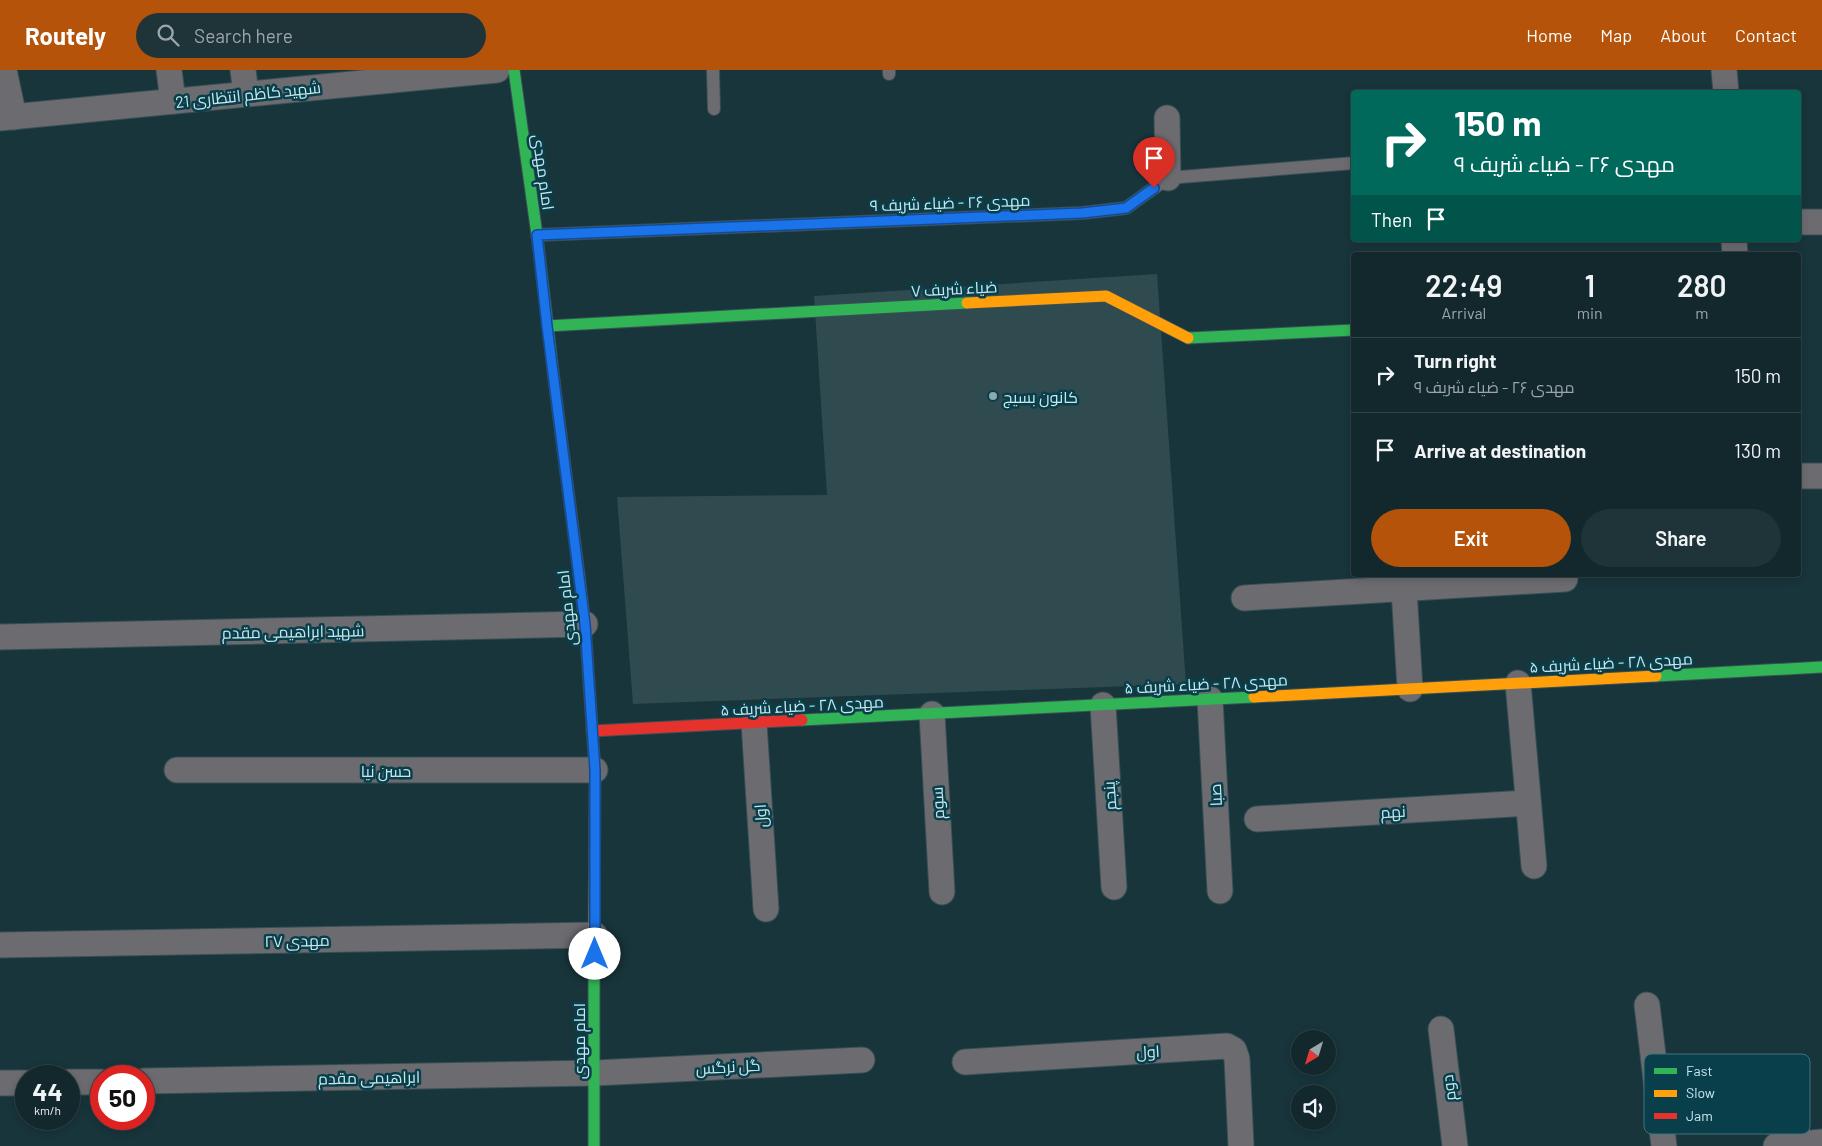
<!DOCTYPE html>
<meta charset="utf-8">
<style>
body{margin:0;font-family:Barlow,Cairo,sans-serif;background:#1f3438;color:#f1f3f6;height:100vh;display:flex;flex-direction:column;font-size:19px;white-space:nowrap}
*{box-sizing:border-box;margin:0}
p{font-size:16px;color:#9ca6a9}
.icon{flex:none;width:28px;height:28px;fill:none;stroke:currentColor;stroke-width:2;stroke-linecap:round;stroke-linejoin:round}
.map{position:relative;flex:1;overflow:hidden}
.panel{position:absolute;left:1351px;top:182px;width:450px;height:325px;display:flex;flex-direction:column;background:#12282c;border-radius:5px;box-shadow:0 2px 8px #0003,0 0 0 1px #314448}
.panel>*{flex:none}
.hud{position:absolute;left:1351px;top:20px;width:450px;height:152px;border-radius:5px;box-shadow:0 2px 8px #0003,0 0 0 1px #314448;background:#00695c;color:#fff;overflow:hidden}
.needle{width:32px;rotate:218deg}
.tools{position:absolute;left:1291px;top:960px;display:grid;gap:10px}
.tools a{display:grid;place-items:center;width:45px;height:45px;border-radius:50%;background:#12282c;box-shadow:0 2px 8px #0003,0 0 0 1px #314448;font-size:25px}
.speed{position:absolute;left:15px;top:995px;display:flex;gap:10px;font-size:25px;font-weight:700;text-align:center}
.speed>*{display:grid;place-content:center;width:65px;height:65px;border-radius:50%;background:#12282c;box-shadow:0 2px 8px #0003,0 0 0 1px #314448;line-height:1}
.speed small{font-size:12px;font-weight:400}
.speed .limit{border:8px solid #d22;background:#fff;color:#111}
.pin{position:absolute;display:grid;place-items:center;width:42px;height:42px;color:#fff;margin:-51px -21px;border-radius:50% 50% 50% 0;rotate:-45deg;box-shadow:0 0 5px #0007}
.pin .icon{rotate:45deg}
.me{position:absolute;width:55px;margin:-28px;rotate:0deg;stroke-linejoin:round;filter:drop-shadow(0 0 4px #0008)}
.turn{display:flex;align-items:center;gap:18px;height:105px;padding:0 20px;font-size:22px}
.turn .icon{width:65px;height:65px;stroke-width:2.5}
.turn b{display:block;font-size:35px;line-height:42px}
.then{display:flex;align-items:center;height:48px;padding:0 20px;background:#0003;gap:10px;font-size:19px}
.eta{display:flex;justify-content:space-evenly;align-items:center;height:85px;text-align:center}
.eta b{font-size:30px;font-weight:600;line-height:35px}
.primary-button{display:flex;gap:10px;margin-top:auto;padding:10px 20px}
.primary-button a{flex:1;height:58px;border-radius:30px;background:#b45309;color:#fff;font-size:20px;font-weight:600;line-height:58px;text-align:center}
.primary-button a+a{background:#1f3438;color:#f1f3f6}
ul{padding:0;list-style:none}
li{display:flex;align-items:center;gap:15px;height:75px;padding:0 20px;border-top:1px solid #314448}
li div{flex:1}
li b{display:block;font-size:19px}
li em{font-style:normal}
header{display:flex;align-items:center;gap:30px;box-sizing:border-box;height:70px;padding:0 25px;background:#b45309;color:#fff}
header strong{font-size:24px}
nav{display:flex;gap:28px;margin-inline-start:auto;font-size:18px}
.search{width:350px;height:45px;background:#1f3438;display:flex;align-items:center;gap:12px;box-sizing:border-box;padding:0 18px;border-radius:28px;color:#9ca6a9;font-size:19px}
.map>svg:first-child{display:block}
.building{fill:#304b50}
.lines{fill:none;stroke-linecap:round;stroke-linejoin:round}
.lane-casing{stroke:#375055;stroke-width:14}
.street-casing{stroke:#375055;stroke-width:27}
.fast-casing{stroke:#375055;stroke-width:13}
.slow-casing{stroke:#375055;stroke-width:13}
.jam-casing{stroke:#375055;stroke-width:13}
.lane{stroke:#6c6b70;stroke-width:12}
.street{stroke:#6c6b70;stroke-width:25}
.fast{stroke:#30b455;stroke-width:11}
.slow{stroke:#ff9f0a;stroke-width:11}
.jam{stroke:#e5322d;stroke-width:11}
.route-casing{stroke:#114b97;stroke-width:12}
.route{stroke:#1a73e8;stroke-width:9}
.poi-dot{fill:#8aa9b1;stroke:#093f4a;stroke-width:2}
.labels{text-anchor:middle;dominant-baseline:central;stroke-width:5;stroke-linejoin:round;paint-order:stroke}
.street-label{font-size:16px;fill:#c8e8f0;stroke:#093f4a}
.poi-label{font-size:16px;fill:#c8e8f0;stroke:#093f4a;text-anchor:start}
.key{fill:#093f4a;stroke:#42727c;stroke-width:1}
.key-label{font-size:14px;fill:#c8e8f0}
</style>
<header>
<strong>Routely</strong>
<div class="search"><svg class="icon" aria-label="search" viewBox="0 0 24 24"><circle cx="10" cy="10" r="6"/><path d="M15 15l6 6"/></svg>Search here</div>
<nav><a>Home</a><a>Map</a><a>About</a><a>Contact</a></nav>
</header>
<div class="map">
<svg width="1822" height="1076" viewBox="0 0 1822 1076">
<rect width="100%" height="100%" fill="#18353b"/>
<path class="building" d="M1157,204L1186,614L633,634L617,427L827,425L814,226Z"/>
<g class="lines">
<defs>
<g id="lane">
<path d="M713,0L714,39"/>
<path d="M889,0V4"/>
<path d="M537,165L1082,143L1126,138L1168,108L1354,93"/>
</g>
<g id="street">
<path d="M4,0L14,47"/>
<path d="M169,0L173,31"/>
<path d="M243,0L246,24"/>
<path d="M1724,0L1726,22"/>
<path d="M0,48L497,0"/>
<path d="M1167,48L1168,108"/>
<path d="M1799,152H1822"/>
<path d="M1734,170L1735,185"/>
<path d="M1799,406H1822"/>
<path d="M1404,519L1410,619"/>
<path d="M1244,528L1565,509"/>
<path d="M0,567L585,554"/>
<path d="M1518,613L1534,796"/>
<path d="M1210,629L1220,821"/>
<path d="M1103,635L1114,817"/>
<path d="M932,644L942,822"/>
<path d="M754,653L766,839"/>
<path d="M177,700H595"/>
<path d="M1257,749L1528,733"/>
<path d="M0,875L595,865"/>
<path d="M1647,935L1664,1076"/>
<path d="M1441,959L1455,1076"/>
<path d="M965,992L1227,976L1234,980L1237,989L1241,1076"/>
<path d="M144,1011L595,1003L862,990"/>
<path d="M69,1012H101"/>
<path d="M0,1013H26"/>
<path d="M1776,1076L1822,1072"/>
</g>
<g id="fast">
<path d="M514,0L537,165L554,310"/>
<path d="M547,256L967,233"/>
<path d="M1188,268L1354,260"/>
<path d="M1656,606L1822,597"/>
<path d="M802,650L1254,627"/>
<path d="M594,1076V899"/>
</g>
<g id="slow">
<path d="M967,233L1106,226L1188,268"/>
<path d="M579,505L585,554L595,700L594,899"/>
<path d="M1254,627L1656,606"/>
</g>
<g id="jam">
<path d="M554,310L579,505"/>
<path d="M592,661L802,650"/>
</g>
</defs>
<use href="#lane" class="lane-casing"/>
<use href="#street" class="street-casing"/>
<use href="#fast" class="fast-casing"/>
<use href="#slow" class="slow-casing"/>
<use href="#jam" class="jam-casing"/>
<use href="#lane" class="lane"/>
<use href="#street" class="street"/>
<use href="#fast" class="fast"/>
<use href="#slow" class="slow"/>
<use href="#jam" class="jam"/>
</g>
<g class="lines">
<defs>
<path id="route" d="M595,884V700L585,554L547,256L537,165L1082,143L1126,138L1154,118"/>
</defs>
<use href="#route" class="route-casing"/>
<use href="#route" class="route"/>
</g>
<circle class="poi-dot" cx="993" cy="326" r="5"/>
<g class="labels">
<g class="street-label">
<text transform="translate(248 24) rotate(-6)">شهید کاظم انتظاری 21</text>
<text transform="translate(544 102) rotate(82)">امام مهدی</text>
<text transform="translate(950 132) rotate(-2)">مهدی ۲۶ - ضیاء شریف ۹</text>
<text transform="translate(954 218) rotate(-3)">ضیاء شریف ۷</text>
<text transform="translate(566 538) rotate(-96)">امام مهدی</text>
<text transform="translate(293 561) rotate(-1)">شهید ابراهیمی مقدم</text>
<text transform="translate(1611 592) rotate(-3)">مهدی ۲۸ - ضیاء شریف ۵</text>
<text transform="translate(1206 613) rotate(-3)">مهدی ۲۸ - ضیاء شریف ۵</text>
<text transform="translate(802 635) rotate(-3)">مهدی ۲۸ - ضیاء شریف ۵</text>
<text x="386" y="700">حسن نیا</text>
<text transform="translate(1215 725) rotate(-93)">صبا</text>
<text transform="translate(1109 726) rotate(-94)">پنجم</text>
<text transform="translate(937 733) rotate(-93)">سوم</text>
<text transform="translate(1393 741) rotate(-3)">نهم</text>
<text transform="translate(760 746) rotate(-94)">اول</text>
<text transform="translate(297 870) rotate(-1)">مهدی ۲۷</text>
<text transform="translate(578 971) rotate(-90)">امام مهدی</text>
<text transform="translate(1148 981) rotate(-3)">اول</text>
<text transform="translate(728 996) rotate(-3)">گل نرگس</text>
<text transform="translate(369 1007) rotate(-1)">ابراهیمی مقدم</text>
<text transform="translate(1448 1018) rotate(-97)">دوم</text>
</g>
<g class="poi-label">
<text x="1003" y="326">کانون بسیج</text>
</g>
</g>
<rect x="1644" y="984" width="166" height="80" rx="8" class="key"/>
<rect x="1654" y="998" width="23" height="6" fill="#30b455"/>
<rect x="1654" y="1020" width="23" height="7" fill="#ff9f0a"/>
<rect x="1654" y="1043" width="23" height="6" fill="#e5322d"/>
<g class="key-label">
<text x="1686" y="1006">Fast</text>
<text x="1686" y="1028">Slow</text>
<text x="1686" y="1051">Jam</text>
</g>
</svg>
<div class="tools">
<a><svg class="needle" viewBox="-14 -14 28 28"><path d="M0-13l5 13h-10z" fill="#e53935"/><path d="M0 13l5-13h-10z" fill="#9ca6a9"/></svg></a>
<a><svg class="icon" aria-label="sound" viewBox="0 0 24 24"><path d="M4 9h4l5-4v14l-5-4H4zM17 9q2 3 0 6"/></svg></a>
</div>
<div class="speed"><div>44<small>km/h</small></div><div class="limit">50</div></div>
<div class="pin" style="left:1154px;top:118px;background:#d93025"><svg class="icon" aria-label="arrive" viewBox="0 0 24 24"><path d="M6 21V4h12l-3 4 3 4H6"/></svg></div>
<svg class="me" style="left:595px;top:884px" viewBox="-20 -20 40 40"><circle r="19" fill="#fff"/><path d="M0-13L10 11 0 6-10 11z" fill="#1a73e8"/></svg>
<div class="hud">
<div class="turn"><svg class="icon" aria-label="right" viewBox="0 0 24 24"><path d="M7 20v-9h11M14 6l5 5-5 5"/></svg><div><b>150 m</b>مهدی ۲۶ - ضیاء شریف ۹</div></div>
<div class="then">Then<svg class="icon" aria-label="arrive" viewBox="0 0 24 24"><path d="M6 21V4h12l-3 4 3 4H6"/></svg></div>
</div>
<section class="panel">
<div class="eta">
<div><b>22:49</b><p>Arrival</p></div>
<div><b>1</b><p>min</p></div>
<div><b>280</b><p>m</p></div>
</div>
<ul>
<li><svg class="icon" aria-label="right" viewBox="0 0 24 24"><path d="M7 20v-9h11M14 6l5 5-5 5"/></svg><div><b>Turn right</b><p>مهدی ۲۶ - ضیاء شریف ۹</p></div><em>150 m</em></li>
<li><svg class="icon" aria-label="arrive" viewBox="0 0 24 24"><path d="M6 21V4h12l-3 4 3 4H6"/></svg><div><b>Arrive at destination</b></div><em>130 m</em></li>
</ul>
<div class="primary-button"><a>Exit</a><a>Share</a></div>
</section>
</div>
